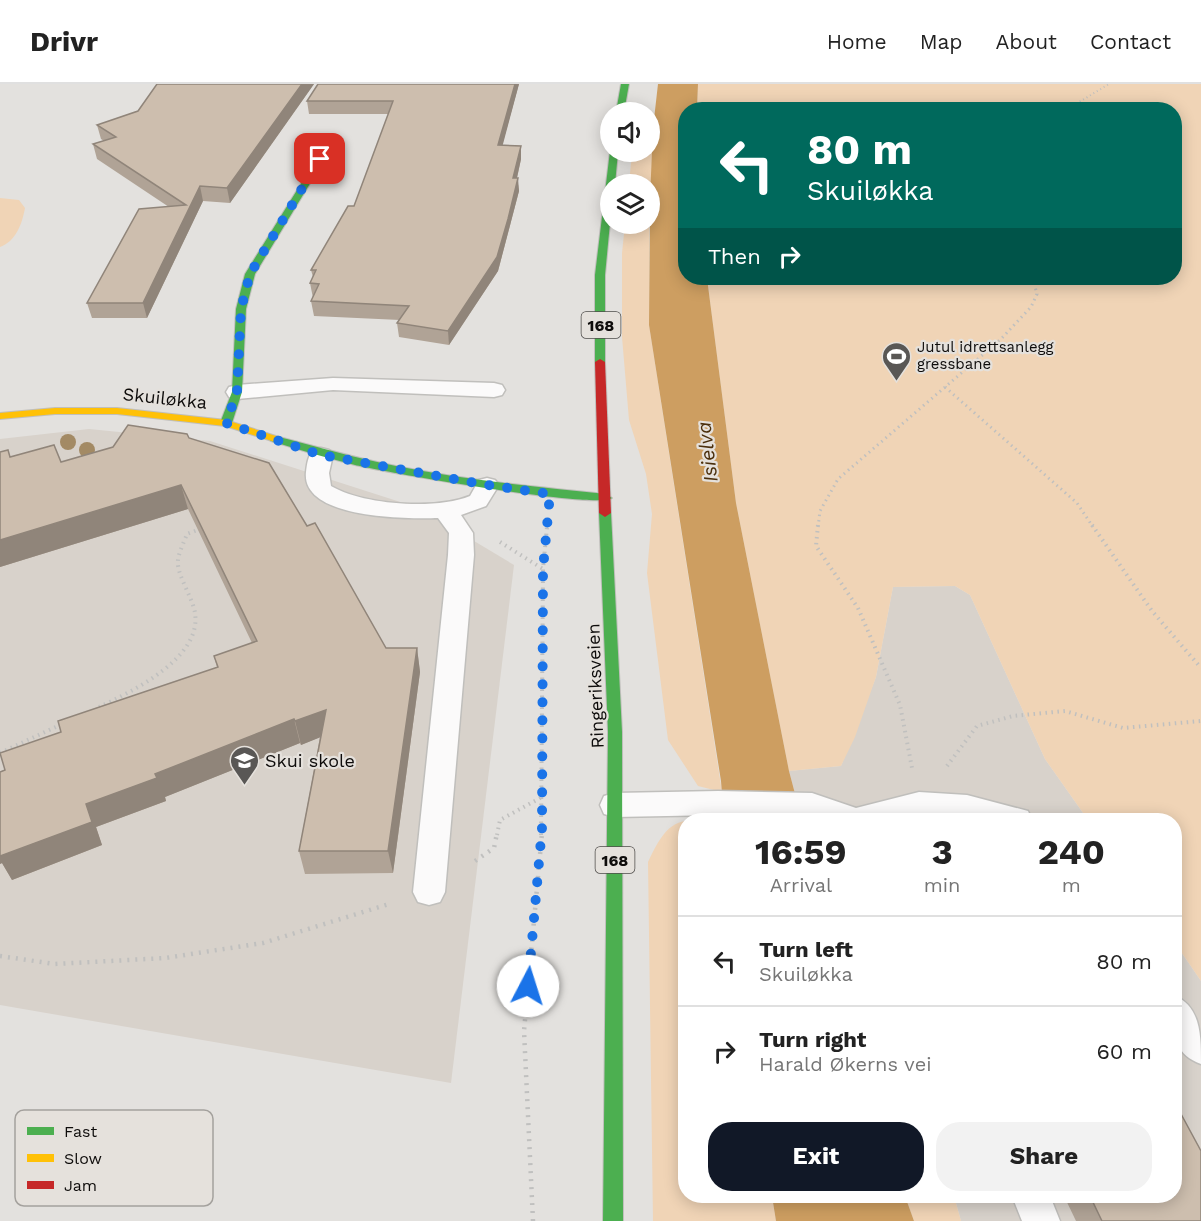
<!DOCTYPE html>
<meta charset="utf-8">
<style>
body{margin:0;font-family:"Work Sans",sans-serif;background:#f2f2f2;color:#222;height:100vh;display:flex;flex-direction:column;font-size:22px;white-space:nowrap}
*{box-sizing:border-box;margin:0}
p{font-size:20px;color:#767676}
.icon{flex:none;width:33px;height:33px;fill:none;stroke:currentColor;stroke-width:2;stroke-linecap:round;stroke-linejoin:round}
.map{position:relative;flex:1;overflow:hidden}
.drawer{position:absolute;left:678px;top:729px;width:504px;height:390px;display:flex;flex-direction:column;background:#fff;border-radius:24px;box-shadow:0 3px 15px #0003}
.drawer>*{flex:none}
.guide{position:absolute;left:678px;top:18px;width:504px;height:183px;border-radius:24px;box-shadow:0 3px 15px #0003;background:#00695c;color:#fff;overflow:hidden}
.fabs{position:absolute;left:600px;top:18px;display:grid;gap:12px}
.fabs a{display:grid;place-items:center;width:60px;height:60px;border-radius:50%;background:#fff;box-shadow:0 3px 15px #0003;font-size:30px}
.pin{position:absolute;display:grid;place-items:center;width:51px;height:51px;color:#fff;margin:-26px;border-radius:12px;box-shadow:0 3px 9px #0006}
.me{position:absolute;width:66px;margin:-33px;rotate:5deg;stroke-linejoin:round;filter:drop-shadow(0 0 4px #0008)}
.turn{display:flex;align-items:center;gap:21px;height:126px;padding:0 30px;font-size:27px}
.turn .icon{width:78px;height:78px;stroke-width:2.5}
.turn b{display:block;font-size:42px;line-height:51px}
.then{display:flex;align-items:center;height:57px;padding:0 30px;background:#0003;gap:12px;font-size:22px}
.eta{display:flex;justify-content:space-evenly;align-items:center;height:102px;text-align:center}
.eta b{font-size:36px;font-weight:700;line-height:42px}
.cta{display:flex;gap:12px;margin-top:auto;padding:12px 30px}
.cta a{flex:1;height:69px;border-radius:24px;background:#111827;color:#fff;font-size:24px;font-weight:700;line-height:69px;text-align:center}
.cta a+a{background:#f2f2f2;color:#222}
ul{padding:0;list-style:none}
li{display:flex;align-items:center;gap:18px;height:90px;padding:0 30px;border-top:2px solid #e0e0e0}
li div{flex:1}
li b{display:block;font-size:22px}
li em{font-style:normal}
header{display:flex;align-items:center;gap:36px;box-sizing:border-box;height:84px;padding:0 30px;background:#fff;border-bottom:2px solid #e0e0e0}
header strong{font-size:28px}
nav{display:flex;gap:33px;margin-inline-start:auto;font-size:21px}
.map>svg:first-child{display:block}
.built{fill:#d8d2cb}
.green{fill:#f0d4b6}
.water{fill:#cd9e61}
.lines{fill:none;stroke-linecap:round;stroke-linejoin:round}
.lane-casing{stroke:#c0bfbc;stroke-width:3}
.fast-casing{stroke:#c0bfbc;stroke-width:2}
.slow-casing{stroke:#c0bfbc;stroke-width:2}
.jam-casing{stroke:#c0bfbc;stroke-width:2}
.path-far3{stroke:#c0c0bf;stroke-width:2;stroke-dasharray:1 3;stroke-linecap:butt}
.path-far2{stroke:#c0c0bf;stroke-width:3;stroke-dasharray:1.5 4;stroke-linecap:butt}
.path-far1{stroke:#c0c0bf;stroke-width:4;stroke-dasharray:1.5 4.5;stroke-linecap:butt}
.path{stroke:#c0c0bf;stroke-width:4.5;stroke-dasharray:2 6;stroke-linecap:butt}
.lane{fill:#fbfafa;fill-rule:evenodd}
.fast{fill:#4caf50;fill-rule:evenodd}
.slow{fill:#ffc107;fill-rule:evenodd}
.jam{fill:#c62828;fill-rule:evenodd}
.tree{fill:#a38a64}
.wall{fill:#b0a396}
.shaded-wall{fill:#90857a}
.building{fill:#cdbeae;stroke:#90857a;stroke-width:1.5}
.route{stroke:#1a73e8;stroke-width:10;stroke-dasharray:0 18}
.labels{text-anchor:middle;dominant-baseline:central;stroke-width:4.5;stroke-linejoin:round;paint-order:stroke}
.far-poi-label{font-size:15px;fill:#0e0c0b;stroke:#e5e1dc;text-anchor:start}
.shield{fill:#e5e1dc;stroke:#4e4c4a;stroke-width:1.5}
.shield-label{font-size:16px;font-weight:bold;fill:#0e0c0b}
.street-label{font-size:18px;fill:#0e0c0b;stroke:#e5e1dc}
.poi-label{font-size:18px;fill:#0e0c0b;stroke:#e5e1dc;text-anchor:start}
.water-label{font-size:20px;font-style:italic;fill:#4b2f0c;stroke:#e5e1dc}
.key{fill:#e5e1dc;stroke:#a4a19d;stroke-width:1.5}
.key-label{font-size:16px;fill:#0e0c0b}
</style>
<header>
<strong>Drivr</strong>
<nav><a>Home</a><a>Map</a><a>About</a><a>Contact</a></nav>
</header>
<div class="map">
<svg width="1201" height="1137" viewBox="0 0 1201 1137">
<rect width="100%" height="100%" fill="#e3e1de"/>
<g class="built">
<path d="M89,345L210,357L419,424L514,481L451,999L0,921V355Z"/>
<path d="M955,502L970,511L1045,675L1088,736H802L789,687L841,682L876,593L893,503Z"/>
<path d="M1175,859L1201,897V1137H961L954,1112H1174Z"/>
</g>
<g class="green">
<path d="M698,0H1201V897L1175,859L1174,736H1088L1045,675L970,511L955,502L893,503L876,593L855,653L841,682L789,687L736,419L707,194H1174V26H697Z"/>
<path d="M653,44L650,134V100H629L631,79L636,68H650V47Z"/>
<path d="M0,114L19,116L25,124C22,140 16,157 0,163Z"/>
<path d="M625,140H649V241L722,708L698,702L668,656L647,489L652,430L646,390L629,336L622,253V169Z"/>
<path d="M685,737L686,1112H772L776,1137H653L648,778C656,762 665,740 685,737Z"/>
<path d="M905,1112H954L961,1137H914Z"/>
</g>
<g class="water">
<path d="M658,0H698L697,25L686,26V194H707L736,419L789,687L802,736H724L721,697L649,241L650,114L653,44Z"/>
<path d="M772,1112H905L914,1137H776Z"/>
</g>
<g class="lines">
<defs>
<g id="lane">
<path d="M333,294L494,299L502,301L505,306L502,311L494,313L333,306L237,315L229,313L226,308L229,303L237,301Z"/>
<path d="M321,364L329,366L333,371L329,389L331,402C363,421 436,426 470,412L479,396L487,394L495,396L499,401L486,422L461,431L473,449L474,471L445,808L440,818L429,821L418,818L413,808L448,471L449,449L438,434C407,435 301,435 306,388C307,380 308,372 313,366Z"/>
<path d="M718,707L812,709L856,724L919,708L967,711L1028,727L1032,736H972L919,732L902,736H822L812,733L718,731L615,733L604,730L600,721L604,712L615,709Z"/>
<path d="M1174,911C1201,923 1201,951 1201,980C1168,968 1174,940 1174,911Z"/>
<path d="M1012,1112H1050L1060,1137H1022Z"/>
</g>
<g id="fast">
<path d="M621,0H629L624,28H616Z"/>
<path d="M330,53L337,55L255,190L246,225L242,308L232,339L226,342L222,341L220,339L232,308L236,225L245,190Z"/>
<path d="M610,67L618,68L615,100H610V139L605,191V278L600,281L595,278V191Z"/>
<path d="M275,352C315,362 355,374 396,382C465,396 536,403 606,410L612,414C600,426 384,388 355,381C327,374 299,366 271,357L269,355Z"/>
<path d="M605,425L611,429L622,648L623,1137H603L608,648L599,429Z"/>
</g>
<path id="slow" d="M55,324H117L226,336L279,353L281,355L275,358L225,342L117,330H55L0,335V329Z"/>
<path id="jam" d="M600,275L605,278L611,429L605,433L599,429L595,278Z"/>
</defs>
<use href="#lane" class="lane-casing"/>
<use href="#fast" class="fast-casing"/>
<use href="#slow" class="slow-casing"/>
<use href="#jam" class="jam-casing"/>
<g class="path-far3">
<path d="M1066,26L1109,0"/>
<path d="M1033,194L1034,197"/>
</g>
<g class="path-far2">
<path d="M945,303L1077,419L1093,443"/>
<path d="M818,443L820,427L838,395L1001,255L1031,223L1037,210L1033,195"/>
</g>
<g class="path-far1">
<path d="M818,441L816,462L858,524L900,621L912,684"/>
<path d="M1092,441L1152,527L1201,584"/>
<path d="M500,458L543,485"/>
<path d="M99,623C133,607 202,574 195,529C193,514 176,490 178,476C179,468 184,458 187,450L200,445"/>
<path d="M0,669L62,640"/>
<path d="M947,682L977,642L1013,632L1065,627L1123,644L1201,637"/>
<path d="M497,751L500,736L542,713"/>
<path d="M541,751L543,485L547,443"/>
</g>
<g class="path">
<path d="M475,777L494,764L497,749"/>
<path d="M0,872L55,880L165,874L263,859L389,820"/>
<path d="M533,1137L524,947L542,749"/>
</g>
<use href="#lane" class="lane"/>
<use href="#fast" class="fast"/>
<use href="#slow" class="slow"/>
<use href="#jam" class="jam"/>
</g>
<g class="tree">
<circle cx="68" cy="358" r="8"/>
<circle cx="87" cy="366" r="8"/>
</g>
<g class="wall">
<path d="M314,0L230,119L203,117L147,234H92L87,219L169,123L97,75L93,60L104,57L101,55L97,41L138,27Z"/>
<path d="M519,0L502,61L521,62V75L517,94L519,107L508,149L498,187L449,261L399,253L397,239L400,236L314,232L311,217L313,214L310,199L313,193L311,186L354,122L389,30H309L307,17Z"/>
<path d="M189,354L307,442L386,564H417L420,588L393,789L305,790L299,767L320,653L301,661L300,659L165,713L166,717L96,743L102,761L12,796L2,779L0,780V688L5,686L61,648L217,583L214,572L252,559L188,425L0,483V368L11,373L61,378Z"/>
<path d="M1064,1112H1174L1201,1137H1076Z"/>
</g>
<g class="shaded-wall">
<path d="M302,0H314L230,119L227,104Z"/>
<path d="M515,0H519L499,75L498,61Z"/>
<path d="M521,62V75L514,107L513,94Z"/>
<path d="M518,94L519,107L498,187L449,261L448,247Z"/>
<path d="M200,102L203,117L147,234L143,219Z"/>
<path d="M181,401L188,425L0,483V456Z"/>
<path d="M417,564L420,588L393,789L388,767Z"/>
<path d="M326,626L331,649L301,661L295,637Z"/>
<path d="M294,635L300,659L165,713L166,717L96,743L102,761L12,796L2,779L0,780V765L86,720L155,690Z"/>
</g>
<g class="building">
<path d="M157,0H302L227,104L200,102L143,219H87L139,125L186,121L93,60L116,53L97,41L138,27Z"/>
<path d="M318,0H515L498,61L521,62L513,94H518L508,135L497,173L448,247L397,239L409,222L311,217L319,200L310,199L316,186H311L348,122H354L393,17H307Z"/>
<path d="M128,341L187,350L189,354L269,379L307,442L315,439L386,564H417L388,767H299L326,626L295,637L294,635L155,690L157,694L86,720L92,738L0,772V688L5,686L0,669L61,648L58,637L218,583L214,572L257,557L181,401L0,456V368L8,366L10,373L54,361L61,378L113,363Z"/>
<path d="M1174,1017L1201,1067V1137H1102L1090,1112H1174Z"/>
</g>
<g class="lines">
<path class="route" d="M320,75L250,190L241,225L237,308L226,339L321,371L487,401L550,410L543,485L542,744L528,902"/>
</g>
<defs>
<symbol id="stadium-pin" viewBox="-11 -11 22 30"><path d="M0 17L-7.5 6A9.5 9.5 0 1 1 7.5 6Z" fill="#595755" stroke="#e5e1dc"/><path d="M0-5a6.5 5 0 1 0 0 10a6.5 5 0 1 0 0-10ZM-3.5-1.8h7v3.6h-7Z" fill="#fff"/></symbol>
<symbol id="school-pin" viewBox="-11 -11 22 30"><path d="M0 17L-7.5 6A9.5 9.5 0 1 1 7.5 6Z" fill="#595755" stroke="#e5e1dc"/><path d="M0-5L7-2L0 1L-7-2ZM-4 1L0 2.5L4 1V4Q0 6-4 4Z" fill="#fff"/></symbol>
</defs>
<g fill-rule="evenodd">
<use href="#stadium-pin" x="880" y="256" width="33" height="45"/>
<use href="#school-pin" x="228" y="660" width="33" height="45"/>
</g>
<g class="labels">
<g class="far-poi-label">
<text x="917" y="263">Jutul idrettsanlegg<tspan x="917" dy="17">gressbane</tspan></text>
</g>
<g class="shield">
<rect x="581.5" y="228" width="39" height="26" rx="4.5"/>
<rect x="595.5" y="763" width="39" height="26" rx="4.5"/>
</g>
<g class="shield-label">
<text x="601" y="241">168</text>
<text x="615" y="776">168</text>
</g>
<g class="street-label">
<text transform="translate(165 314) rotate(6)">Skuiløkka</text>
<text transform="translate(595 602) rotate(-92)">Ringeriksveien</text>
</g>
<g class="poi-label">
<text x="265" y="676">Skui skole</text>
</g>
<g class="water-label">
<text transform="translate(707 368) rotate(-97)">Isielva</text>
</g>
</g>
<rect x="15" y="1026" width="198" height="96" rx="9" class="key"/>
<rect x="27" y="1043" width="27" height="8" fill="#4caf50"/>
<rect x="27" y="1070" width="27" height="8" fill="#ffc107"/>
<rect x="27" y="1097" width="27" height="8" fill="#c62828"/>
<g class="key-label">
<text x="64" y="1053">Fast</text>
<text x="64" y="1080">Slow</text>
<text x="64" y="1107">Jam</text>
</g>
</svg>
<div class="fabs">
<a><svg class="icon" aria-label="sound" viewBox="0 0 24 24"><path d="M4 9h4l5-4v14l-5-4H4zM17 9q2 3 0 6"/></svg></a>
<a><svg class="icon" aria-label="layers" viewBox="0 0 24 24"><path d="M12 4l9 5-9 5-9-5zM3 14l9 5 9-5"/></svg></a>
</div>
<div class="pin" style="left:320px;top:75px;background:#d93025"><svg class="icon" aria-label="arrive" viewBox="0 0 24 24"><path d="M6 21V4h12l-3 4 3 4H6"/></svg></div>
<svg class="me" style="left:528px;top:902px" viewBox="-20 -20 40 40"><circle r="19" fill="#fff"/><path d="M0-13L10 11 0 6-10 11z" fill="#1a73e8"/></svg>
<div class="guide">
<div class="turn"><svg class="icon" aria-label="left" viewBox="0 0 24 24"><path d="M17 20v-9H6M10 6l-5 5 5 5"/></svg><div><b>80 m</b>Skuiløkka</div></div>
<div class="then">Then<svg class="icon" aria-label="right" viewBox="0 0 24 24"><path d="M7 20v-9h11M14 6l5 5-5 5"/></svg></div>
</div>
<section class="drawer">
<div class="eta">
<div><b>16:59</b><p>Arrival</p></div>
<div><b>3</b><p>min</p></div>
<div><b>240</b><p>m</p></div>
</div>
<ul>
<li><svg class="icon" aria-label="left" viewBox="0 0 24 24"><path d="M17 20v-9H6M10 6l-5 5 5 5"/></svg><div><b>Turn left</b><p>Skuiløkka</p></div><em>80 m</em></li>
<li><svg class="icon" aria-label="right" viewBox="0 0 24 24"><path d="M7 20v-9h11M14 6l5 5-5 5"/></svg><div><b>Turn right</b><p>Harald Økerns vei</p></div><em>60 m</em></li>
</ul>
<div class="cta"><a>Exit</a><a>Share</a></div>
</section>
</div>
